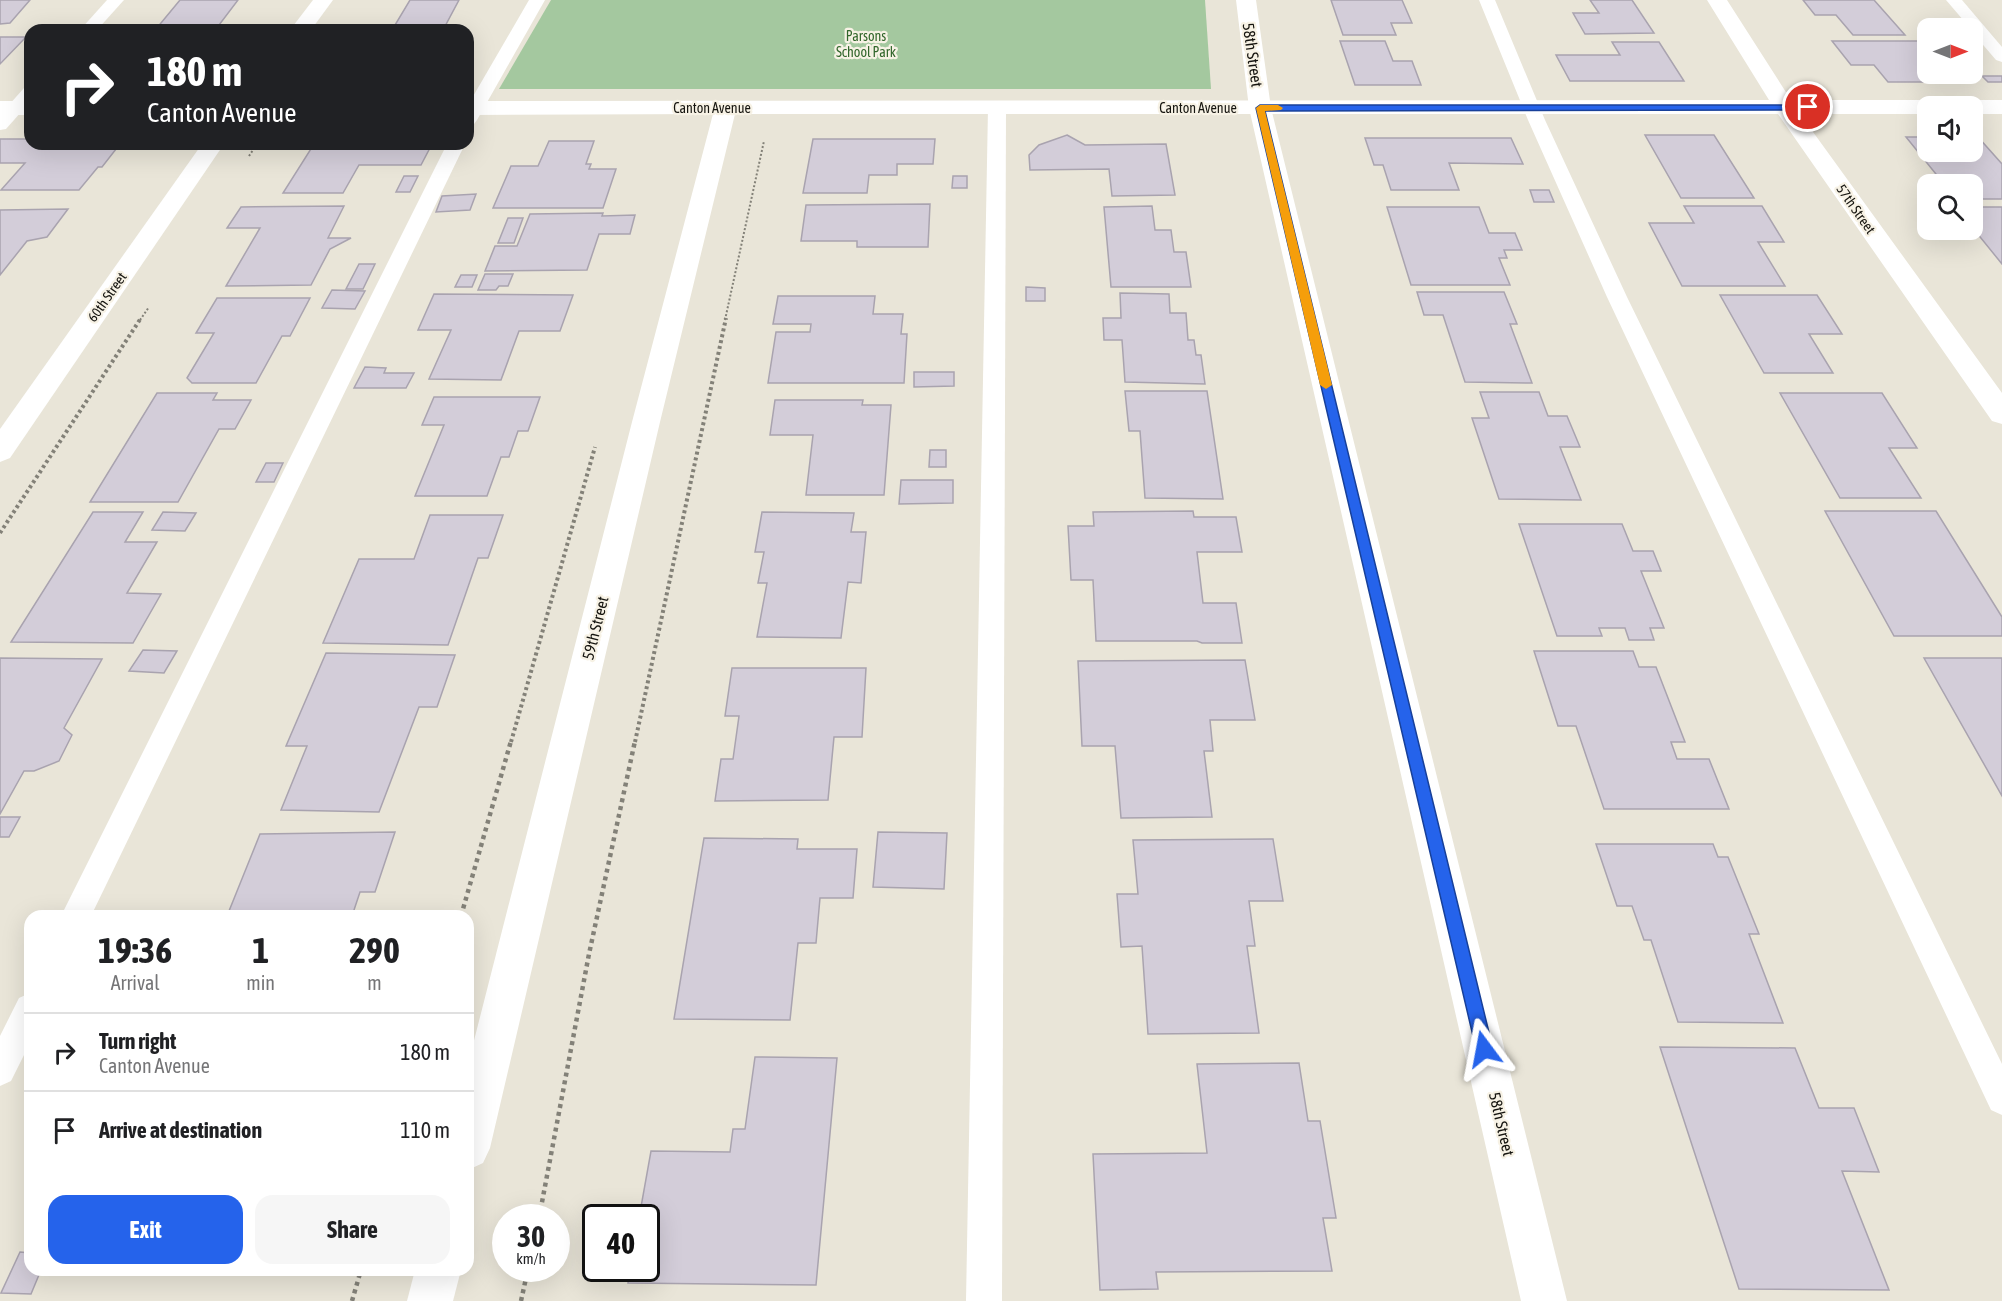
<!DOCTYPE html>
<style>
body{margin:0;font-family:"Asap Condensed",sans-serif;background:#f6f6f6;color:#202124;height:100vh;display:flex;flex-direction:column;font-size:22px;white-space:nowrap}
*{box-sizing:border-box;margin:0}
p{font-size:20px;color:#757577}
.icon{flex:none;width:33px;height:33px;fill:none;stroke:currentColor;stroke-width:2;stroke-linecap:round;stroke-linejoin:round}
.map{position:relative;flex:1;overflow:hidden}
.side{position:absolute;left:24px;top:910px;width:450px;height:366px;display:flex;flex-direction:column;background:#fff;border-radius:18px;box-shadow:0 6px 24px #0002}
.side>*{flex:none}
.guide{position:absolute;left:24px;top:24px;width:450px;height:126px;border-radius:18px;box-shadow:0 6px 24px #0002;background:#202124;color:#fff;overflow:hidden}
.needle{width:39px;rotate:90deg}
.tools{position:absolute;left:1917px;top:18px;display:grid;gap:12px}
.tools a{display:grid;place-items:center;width:66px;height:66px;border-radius:12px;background:#fff;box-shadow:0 6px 24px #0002;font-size:30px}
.speed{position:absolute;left:492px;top:1204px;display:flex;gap:12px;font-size:30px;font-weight:700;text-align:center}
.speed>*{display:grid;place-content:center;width:78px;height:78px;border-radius:50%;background:#fff;box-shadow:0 6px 24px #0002;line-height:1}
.speed small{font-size:15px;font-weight:400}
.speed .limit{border:3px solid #111;border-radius:9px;background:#fff;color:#111}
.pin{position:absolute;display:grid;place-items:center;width:51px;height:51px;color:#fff;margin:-26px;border:3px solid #fff;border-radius:50%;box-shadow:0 2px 6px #0007}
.me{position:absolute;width:66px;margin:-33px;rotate:347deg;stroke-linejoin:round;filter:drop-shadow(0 0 4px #0008)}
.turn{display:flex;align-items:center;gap:21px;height:126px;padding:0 24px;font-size:27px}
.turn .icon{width:78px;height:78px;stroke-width:2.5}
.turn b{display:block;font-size:42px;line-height:51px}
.eta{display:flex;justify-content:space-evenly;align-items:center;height:102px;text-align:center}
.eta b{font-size:36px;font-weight:700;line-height:42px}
.cta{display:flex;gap:12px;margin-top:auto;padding:12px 24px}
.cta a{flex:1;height:69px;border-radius:18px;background:#2563eb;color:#fff;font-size:24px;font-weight:700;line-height:69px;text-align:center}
.cta a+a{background:#f6f6f6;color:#202124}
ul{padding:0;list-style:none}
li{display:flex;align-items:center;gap:18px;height:78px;padding:0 24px;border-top:2px solid #e0e0e0}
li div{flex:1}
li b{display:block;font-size:22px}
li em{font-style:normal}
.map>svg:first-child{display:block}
.green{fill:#a4c89f}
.building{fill:#d3cdd9;stroke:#a9a3af;stroke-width:1.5}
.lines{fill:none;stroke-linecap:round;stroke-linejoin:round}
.path-far2{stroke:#838178;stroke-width:2;stroke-dasharray:2 2;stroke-linecap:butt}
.path-far1{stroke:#838178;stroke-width:4;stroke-dasharray:3 3;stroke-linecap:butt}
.path{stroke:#838178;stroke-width:4.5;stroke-dasharray:4 4;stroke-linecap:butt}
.service{fill:#fff;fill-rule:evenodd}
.minor{fill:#fff;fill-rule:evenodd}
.tertiary{fill:#fff;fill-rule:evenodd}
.route{fill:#2563eb;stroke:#184099;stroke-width:1.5}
.slow{fill:#f59e0b}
.labels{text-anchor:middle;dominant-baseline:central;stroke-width:4.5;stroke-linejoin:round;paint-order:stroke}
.far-park-label{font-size:14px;fill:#31662b;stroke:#f7f2e5}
.far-street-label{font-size:14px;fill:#15140f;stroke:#f7f2e5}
.street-label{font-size:16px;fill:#15140f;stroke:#f7f2e5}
</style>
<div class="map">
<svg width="2002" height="1301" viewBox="0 0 2002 1301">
<rect width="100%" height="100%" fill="#e9e5d8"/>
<path class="green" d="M551,0H1205L1211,89H499Z"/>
<g class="building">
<path d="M0,0H30L10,23L0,24Z"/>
<path d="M180,0H238L216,29H156Z"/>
<path d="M410,0H459L443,30H392Z"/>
<path d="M1331,0H1402L1412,23H1391L1396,35H1343Z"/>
<path d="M1590,0H1632L1654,33L1585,34L1573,13H1599Z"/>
<path d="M1803,0H1874L1905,35H1853L1836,15H1815Z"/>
<path d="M0,37H26L0,64Z"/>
<path d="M1340,41H1385L1393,61H1412L1421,85H1355Z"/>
<path d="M1832,41H1928V74H1964L1972,82H1888L1874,65H1851Z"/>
<path d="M1612,42H1659L1684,81H1570L1556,55H1620Z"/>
<path d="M1982,76H2002V82H1988Z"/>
<path d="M1067,135L1085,145L1166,144L1175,195L1112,196L1109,169L1030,170L1029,155L1039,145Z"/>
<path d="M1645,135H1714L1754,198H1681Z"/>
<path d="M1906,137H1928V152H1972V137H1978L2002,164V199H1972V184H1944Z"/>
<path d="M1365,138H1511L1523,164L1449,163L1459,190H1391L1383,165H1374Z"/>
<path d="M0,139H30V144H120L102,167H98L79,190H1L25,163H0Z"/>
<path d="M813,139H935L933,164H897V175H869L867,193H803Z"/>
<path d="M549,141H594L586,164H591L589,169H616L603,208H493L511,166H538Z"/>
<path d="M314,144H432L421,165H359L343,193H283Z"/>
<path d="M404,176H418L410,192H396Z"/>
<path d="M953,176H967V188H952Z"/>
<path d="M1530,190H1549L1554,202H1534Z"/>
<path d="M476,194L470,210L436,212L442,196Z"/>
<path d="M930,204L928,247H857V241H801L806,205Z"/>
<path d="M344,206L328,238H351L330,249L311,285L226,286L260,228H227L241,207Z"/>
<path d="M1152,206L1155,230H1171L1174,252H1186L1191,287H1111L1104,207Z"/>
<path d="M1684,206H1762L1784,242H1758L1785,286H1682L1649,223H1694Z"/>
<path d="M1387,207H1479L1489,233H1515L1522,250H1504L1507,258H1499L1510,285H1411Z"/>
<path d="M1972,207H2002V264L1972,227Z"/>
<path d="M68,209L47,237L27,241L0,275V210Z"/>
<path d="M603,213L602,216L635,215L630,234H599L587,270L485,271L495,246H517L530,214Z"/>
<path d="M508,218H523L514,243H498Z"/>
<path d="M359,264H375L363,289H346Z"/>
<path d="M485,274H513L508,286H499L496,290H478Z"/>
<path d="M461,275H477L472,287H455Z"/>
<path d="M1026,287L1045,288V301H1026Z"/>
<path d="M332,290L365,291L355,309L322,308Z"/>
<path d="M1417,292H1504L1517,324H1510L1532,383L1465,382L1443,315H1424Z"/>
<path d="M1120,293L1169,294L1170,313H1186L1188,340H1194L1196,355H1201L1205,384L1125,382L1122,340H1104L1103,318H1121Z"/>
<path d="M434,294L573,295L560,331H519L501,380L429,379L451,330H418Z"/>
<path d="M1720,295H1817L1842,334H1809L1833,373H1764Z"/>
<path d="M778,296H875L873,314H903L901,334H907L904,383H768L776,332H810L811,324H773Z"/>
<path d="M217,298H310L290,336H282L256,383H192L187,378L214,333H196Z"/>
<path d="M365,367L386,368L384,373H414L406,388H354Z"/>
<path d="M914,372H954V386L914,387Z"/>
<path d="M1125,391H1207L1223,499L1145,498L1140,431H1129Z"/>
<path d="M1480,392H1539L1548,416H1567L1580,447H1560L1581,500L1499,499L1472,418H1489Z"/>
<path d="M157,393H217L213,400H251L235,429H219L178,502H90Z"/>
<path d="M1780,393H1882L1917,448H1889L1921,498H1840Z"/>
<path d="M434,397H540L528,431H518L509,457H501L487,496H415L444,425H422Z"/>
<path d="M775,400H863L862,405H891L884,495H806L813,435H770Z"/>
<path d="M930,450H946V467H929Z"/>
<path d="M266,463H283L274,482H256Z"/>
<path d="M901,480H953V503L899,504Z"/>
<path d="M1193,511L1194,517H1236L1242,552H1197L1203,603H1236L1242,643H1202L1197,641H1096L1093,580H1071L1068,526H1094L1093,512Z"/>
<path d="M1825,511H1936L2002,617V636H1894Z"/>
<path d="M93,512H143L125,542H157L127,593L161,594L133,643L11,642Z"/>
<path d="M163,512L196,513L185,531L152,530Z"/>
<path d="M762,512L854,513L851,532H866L861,583L848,582L841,638L757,637L767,583H758L764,552H755Z"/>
<path d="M430,515H503L488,558H478L448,645L323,643L359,559H414Z"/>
<path d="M1519,524H1622L1633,551H1653L1661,571H1641L1664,628H1650L1654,640H1629L1625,628H1599L1602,636H1557Z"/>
<path d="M143,650L177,651L164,673L129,671Z"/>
<path d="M1534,651H1633L1639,667H1656L1685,742H1671L1677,759H1709L1729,809H1604L1576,726H1558Z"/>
<path d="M326,653L455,655L437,707H419L379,812L281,810L307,746H286Z"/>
<path d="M0,658L102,659L64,728L72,735L59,761L34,771H24L0,814Z"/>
<path d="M1924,658H2002V796Z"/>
<path d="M1245,660L1255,720H1210L1213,751H1204L1212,817L1121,818L1115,746H1082L1078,661Z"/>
<path d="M732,668H866L862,737H834L828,800L715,801L721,759H733L739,716H725Z"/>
<path d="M0,817H20L9,837H0Z"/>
<path d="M395,832L375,892H360L352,916H227L260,834Z"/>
<path d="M878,832L947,833L944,889L873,887Z"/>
<path d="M704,838L798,839L797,849H857L853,898H820L816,943H798L790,1020L674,1019Z"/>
<path d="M1273,839L1283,901H1249L1255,946H1247L1259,1033L1148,1034L1142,946L1121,947L1117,894H1138L1133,840Z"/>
<path d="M1596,844H1713L1718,857H1728L1759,934H1749L1783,1023L1678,1022L1651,940H1644L1632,906H1617Z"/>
<path d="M1660,1047L1795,1048L1819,1108H1854L1879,1172L1842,1171L1889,1290L1739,1289Z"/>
<path d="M755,1057L837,1058L816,1285L628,1283L630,1269H646V1218H639L651,1151L730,1152L733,1129H745Z"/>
<path d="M1299,1063L1308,1121H1320L1336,1218H1323L1332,1271L1156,1272L1158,1289L1100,1290L1093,1154L1207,1153L1197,1064Z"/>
<path d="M20,1252L30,1253V1270H41L31,1294L1,1293Z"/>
<path d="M58,1270H175L174,1273L57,1274Z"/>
</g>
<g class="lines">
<g class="path-far2">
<path d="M249,156L257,144"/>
<path d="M140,320L149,307"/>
<path d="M725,320L764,141"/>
</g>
<g class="path-far1">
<path d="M0,533L141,318"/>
<path d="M511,742L595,447"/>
<path d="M635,742L726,318"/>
</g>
<g class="path">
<path d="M461,916L511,741"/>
<path d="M539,1218L589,954L635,741"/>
<path d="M352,1301L361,1270"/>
<path d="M521,1301L528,1269"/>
</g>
<g class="service">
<path d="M107,0H124L97,30H80Z"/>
<path d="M529,0H545L477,120L474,124L468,125V105Z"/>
<path d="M1479,0H1495L1545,120L1627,297L2002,1064V1115L1991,1110L1607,297L1528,120Z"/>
<path d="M1946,0H1962L2002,47V62L1996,60L1972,32V28H1970Z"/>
<path d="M30,87V102L6,129L0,130V115L24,88Z"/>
<path d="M997,103L1003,104L1006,108L1002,1301H966L988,108L991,104Z"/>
<path d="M447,144H465L91,916H61Z"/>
<path d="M30,993V1043L11,1081L0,1086V1036L19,998Z"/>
</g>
<g class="minor">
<path d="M313,0H333L311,30H290Z"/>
<path d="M1707,0H1727L1791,100H1928L1936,102L1939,106H1928V114H1800L2002,393V424L1992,421L1778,114H735L660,422L490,1148L483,1163L468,1170V1064L632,422L713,114L468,115V101L1769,100Z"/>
<path d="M1972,100H2002V114H1972V106H1961L1964,102Z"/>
<rect x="0" y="101" width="30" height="14"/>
<path d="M202,144H224L10,458L0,462V429Z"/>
<path d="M415,1270H461L453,1301H407Z"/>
</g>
<path class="tertiary" d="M1236,0H1256L1271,108L1567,1301H1521L1249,108Z"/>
</g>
<path class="route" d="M1260,105H1808L1812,107L1808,110L1265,111L1493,1049L1490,1055L1484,1057L1478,1055L1476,1049L1256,108Z"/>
<path class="slow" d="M1278,105L1283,108L1281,110L1265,111L1332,385L1326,389L1320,385L1256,108L1260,105Z"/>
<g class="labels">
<g class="far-park-label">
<text x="866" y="36">Parsons<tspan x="866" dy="16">School Park</tspan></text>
</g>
<g class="far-street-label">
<text x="712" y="108">Canton Avenue</text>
<text x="1198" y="108">Canton Avenue</text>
<text transform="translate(1856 209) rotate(55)">57th Street</text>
<text transform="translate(107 297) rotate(-55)">60th Street</text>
</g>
<g class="street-label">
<text transform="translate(1253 55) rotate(82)">58th Street</text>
<text transform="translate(595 628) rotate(-76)">59th Street</text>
<text transform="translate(1502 1124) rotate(77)">58th Street</text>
</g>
</g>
</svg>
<div class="tools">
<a><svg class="needle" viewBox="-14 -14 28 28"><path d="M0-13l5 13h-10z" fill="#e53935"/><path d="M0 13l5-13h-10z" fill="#757577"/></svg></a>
<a><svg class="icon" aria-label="sound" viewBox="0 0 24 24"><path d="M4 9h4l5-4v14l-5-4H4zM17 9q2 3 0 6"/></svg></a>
<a><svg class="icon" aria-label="search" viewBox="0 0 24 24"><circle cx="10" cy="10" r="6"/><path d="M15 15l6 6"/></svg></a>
</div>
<div class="speed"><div>30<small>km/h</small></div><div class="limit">40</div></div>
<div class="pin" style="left:1808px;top:107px;background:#d93025"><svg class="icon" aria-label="arrive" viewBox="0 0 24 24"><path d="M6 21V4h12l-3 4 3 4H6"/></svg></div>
<svg class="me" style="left:1484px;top:1049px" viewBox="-20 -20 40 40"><path d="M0-17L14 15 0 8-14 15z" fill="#2563eb" stroke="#fff" stroke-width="4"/></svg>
<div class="guide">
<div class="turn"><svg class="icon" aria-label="right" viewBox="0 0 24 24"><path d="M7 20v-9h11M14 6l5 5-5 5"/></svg><div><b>180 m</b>Canton Avenue</div></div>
</div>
<section class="side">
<div class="eta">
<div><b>19:36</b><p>Arrival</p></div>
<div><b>1</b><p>min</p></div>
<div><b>290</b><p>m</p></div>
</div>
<ul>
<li><svg class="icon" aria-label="right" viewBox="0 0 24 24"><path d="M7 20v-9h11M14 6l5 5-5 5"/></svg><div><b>Turn right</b><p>Canton Avenue</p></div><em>180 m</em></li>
<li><svg class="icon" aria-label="arrive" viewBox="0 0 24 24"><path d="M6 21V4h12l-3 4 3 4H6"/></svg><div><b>Arrive at destination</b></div><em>110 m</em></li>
</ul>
<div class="cta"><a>Exit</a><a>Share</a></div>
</section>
</div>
